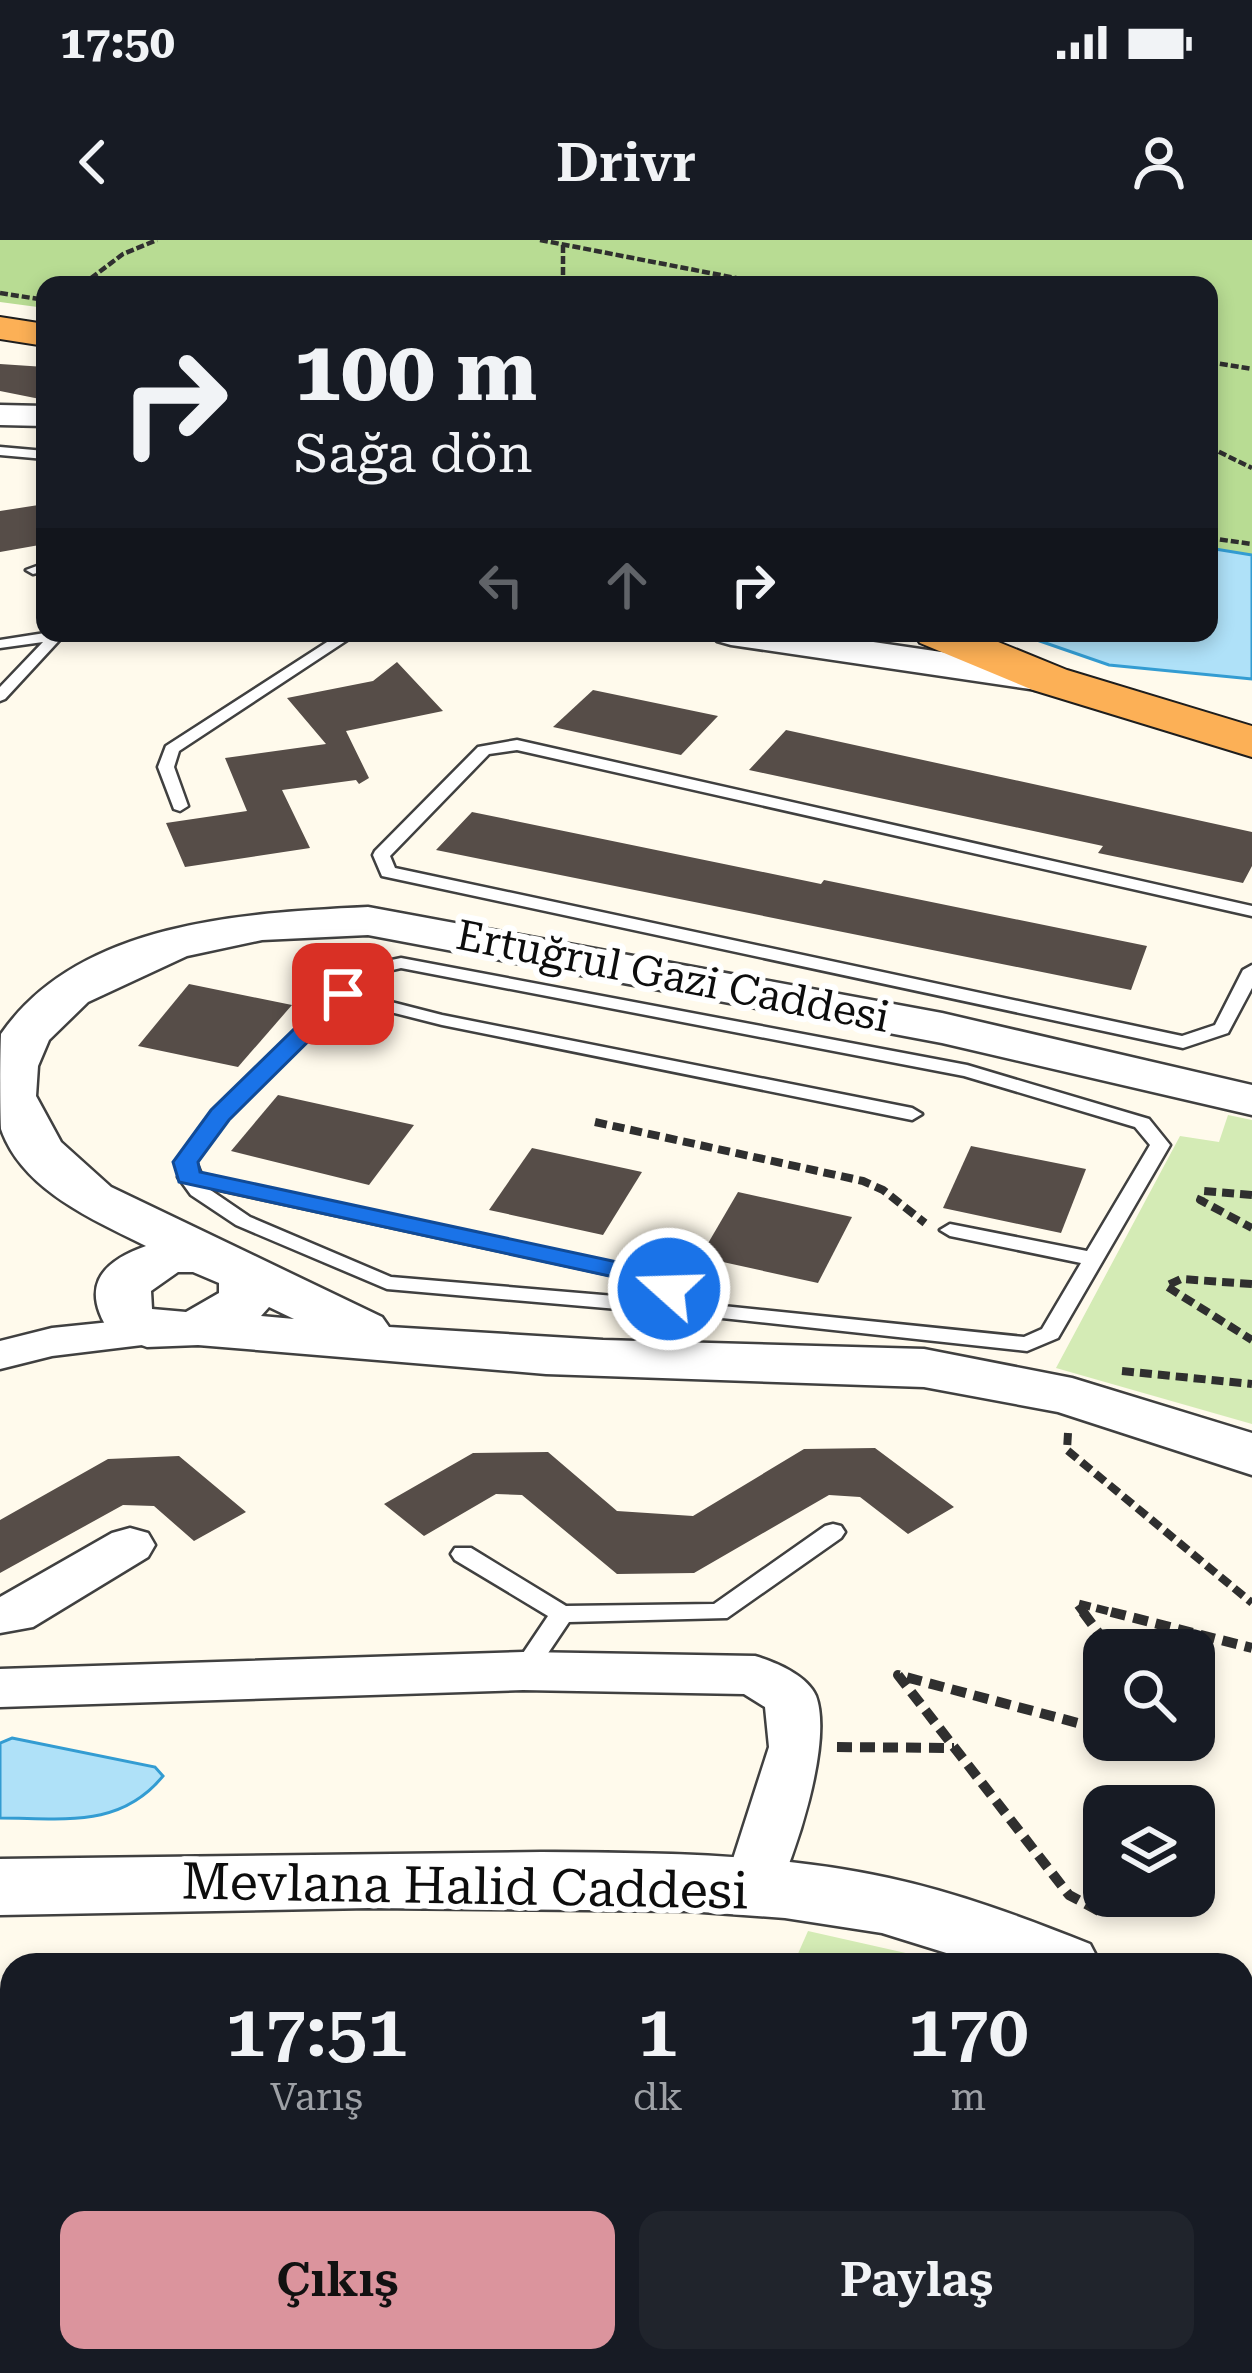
<!DOCTYPE html>
<html lang="tr">
<meta charset="utf-8">
<style>
body{margin:0;font-family:"Roboto Serif",serif;background:#20242c;color:#f1f3f6;height:100vh;display:flex;flex-direction:column;font-size:45px;white-space:nowrap}
*{box-sizing:border-box;margin:0}
p{font-size:39px;color:#9ea1a6}
.icon{flex:none;width:66px;height:66px;fill:none;stroke:currentColor;stroke-width:2;stroke-linecap:round;stroke-linejoin:round}
.map{position:relative;flex:1;overflow:hidden}
.panel{position:absolute;left:0px;top:1713px;width:1254px;height:420px;display:flex;flex-direction:column;background:#171b24;border-radius:36px 36px 0 0;box-shadow:0 6px 18px #0003}
.panel>*{flex:none}
.banner{position:absolute;left:36px;top:36px;width:1182px;height:366px;border-radius:24px;box-shadow:0 6px 18px #0003;background:#171b24;color:#f1f3f6;overflow:hidden}
.fabs{position:absolute;left:1083px;top:1389px;display:grid;gap:24px}
.fabs a{display:grid;place-items:center;width:132px;height:132px;border-radius:24px;background:#171b24;box-shadow:0 6px 18px #0003;font-size:60px}
.pin{position:absolute;display:grid;place-items:center;width:102px;height:102px;color:#fff;margin:-51px;border-radius:24px;box-shadow:0 6px 18px #0006}
.me{position:absolute;width:132px;margin:-66px;rotate:290deg;stroke-linejoin:round;filter:drop-shadow(0 0 9px #0008)}
.turn{display:flex;align-items:center;gap:42px;height:252px;padding:0 60px;font-size:54px}
.turn .icon{width:156px;height:156px;stroke-width:2.5}
.turn b{display:block;font-size:84px;line-height:102px}
.lanes{display:flex;align-items:center;height:114px;padding:0 60px;background:#0003;justify-content:center;gap:60px;direction:ltr}
.lanes .off{opacity:.35}
.eta{display:flex;justify-content:space-evenly;align-items:center;height:204px;text-align:center}
.eta b{font-size:72px;font-weight:600;line-height:84px}
.button{display:flex;gap:24px;margin-top:auto;padding:24px 60px}
.button a{flex:1;height:138px;border-radius:24px;background:#db949d;color:#111;font-size:48px;font-weight:600;line-height:138px;text-align:center}
.button a+a{background:#20242c;color:#f1f3f6}
.status{display:flex;justify-content:space-between;align-items:center;height:84px;padding:0 60px;background:#171b24;direction:ltr}
.status svg{height:33px;fill:currentColor}
header{display:flex;justify-content:space-between;align-items:center;height:156px;padding:0 60px;background:#171b24;font-size:54px;font-weight:600}
.map>svg:first-child{display:block}
.green{fill:#d4ebb5}
.forest{fill:#b8dc93}
.water{fill:#afe1f8;stroke:#339cd2;stroke-width:3}
.building{fill:#564d48}
.lines{fill:none;stroke-linecap:round;stroke-linejoin:round}
.service-casing{stroke:#404040;stroke-width:5}
.minor-casing{stroke:#404040;stroke-width:5}
.tertiary-casing{stroke:#404040;stroke-width:5}
.trunk-casing{stroke:#1e1e1e;stroke-width:4}
.path-far2{stroke:#2f2f2f;stroke-width:4.5;stroke-dasharray:8 3;stroke-linecap:butt}
.path-far1{stroke:#2f2f2f;stroke-width:8;stroke-dasharray:12 6;stroke-linecap:butt}
.path{stroke:#2f2f2f;stroke-width:10;stroke-dasharray:15 8;stroke-linecap:butt}
.service{fill:#fff;fill-rule:evenodd}
.minor{fill:#fff;fill-rule:evenodd}
.tertiary{fill:#fff;fill-rule:evenodd}
.trunk{fill:#fcb056;fill-rule:evenodd}
.route{fill:#1a73e8;stroke:#114b97;stroke-width:3}
.labels{text-anchor:middle;dominant-baseline:central;stroke-width:12;stroke-linejoin:round;paint-order:stroke}
.street-label{font-size:42px;fill:#0d0d0d;stroke:#fff}
.near-street-label{font-size:51px;fill:#0d0d0d;stroke:#fff}
</style>
<div class="status"><b>17:50</b><svg viewBox="0 0 49 12"><path d="M0 12V9h3v3zM5 12V6h3v6zM10 12V3h3v9zM15 12V0h3v12zM26 1h20v11H26zM47 4h2v5h-2z"/></svg></div>
<header><svg class="icon" aria-label="back" viewBox="0 0 24 24"><path d="M15 5l-7 7 7 7"/></svg>Drivr<svg class="icon" aria-label="person" viewBox="0 0 24 24"><circle cx="12" cy="8" r="4"/><path d="M4 21q1-7 8-7t8 7"/></svg></header>
<div class="map">
<svg width="1252" height="2133" viewBox="0 0 1252 2133">
<rect width="100%" height="100%" fill="#fffaec"/>
<g class="green">
<path d="M1228,875L1252,880V1184L1056,1128L1180,896L1219,902Z"/>
<path d="M808,1691L959,1725H793Z"/>
<path d="M617,2121H1057L1053,2133H612Z"/>
</g>
<path class="forest" d="M0,0H1252V315L1209,308V45H45V68L0,62Z"/>
<g class="water">
<path d="M1209,308L1252,315V439L1109,425L1037,400L1044,393H1209Z"/>
<path d="M12,1498L155,1527L163,1536C120,1589 62,1578 0,1578V1503Z"/>
</g>
<g class="building">
<path d="M0,124L45,127V160L0,151Z"/>
<path d="M45,264V304L0,312V271Z"/>
<path d="M397,422L443,471L346,491L369,538L359,544L356,540L282,550L310,608L185,627L166,583L247,571L225,518L326,504L287,458L373,441Z"/>
<path d="M593,450L718,476L681,515L553,487Z"/>
<path d="M786,490L1252,592V626L1243,643L1098,613L1103,606L749,530Z"/>
<path d="M472,572L821,644L824,640L1147,706L1131,750L436,610Z"/>
<path d="M189,744L292,765L238,827L138,806Z"/>
<path d="M278,855L414,885L369,945L231,911Z"/>
<path d="M971,906L1086,929L1061,993L943,968Z"/>
<path d="M532,908L642,932L603,995L489,970Z"/>
<path d="M738,952L852,977L818,1043L700,1017Z"/>
<path d="M875,1208L954,1267L908,1294L860,1257L829,1255L694,1333L617,1334L522,1255L496,1254L424,1296L384,1264L473,1213L548,1212L617,1271L693,1276L804,1209Z"/>
<path d="M179,1216L246,1272L194,1301L154,1266L123,1265L0,1333V1280L108,1219Z"/>
</g>
<g class="lines">
<defs>
<g id="service">
<path d="M0,207L45,211V219L0,215Z"/>
<path d="M45,323V331L33,334L26,330Z"/>
<path d="M45,393H66L5,459L0,461V447L43,402L0,408V400Z"/>
<path d="M341,393H358L179,511L174,527L188,566L180,571L174,569L158,527L166,506Z"/>
<path d="M517,500L1252,666V676L517,510L489,514L390,616L395,628L1182,796L1215,785L1243,730L1252,725V748L1228,793L1183,808L382,636L373,615L375,611L478,507Z"/>
<path d="M401,718L967,825L1149,879L1170,905L1058,1098L1027,1111L722,1078L387,1049L236,985L191,955L178,937L181,933L176,922L213,871L363,726ZM401,728L964,836L1135,887L1150,905L1087,1011L950,984L940,990L950,996L1081,1023L1042,1089L1024,1097L684,1062L676,1045L629,1027L201,934L196,922L227,879L347,761L442,785L912,880L922,874L912,868L442,775L356,753L375,734ZM206,947L616,1036L660,1053L662,1060L391,1037L250,977Z"/>
<path d="M833,1284L841,1286L845,1292L841,1298L727,1378L569,1382L532,1437H514L511,1431L548,1376L455,1320L451,1314L455,1308H471L566,1366L714,1364L825,1286Z"/>
</g>
<g id="minor">
<path d="M159,1077L175,1081L182,1091L175,1101L52,1116L0,1129V1101L52,1088Z"/>
<path d="M130,1288L148,1293L155,1305L148,1317L33,1387L0,1393V1357L112,1293Z"/>
<path d="M523,1412L755,1416C775,1422 807,1435 816,1456C833,1502 795,1619 772,1663L752,1669L732,1663L724,1647L769,1507L765,1467L744,1454L523,1450L0,1467V1429Z"/>
<path d="M0,2101L12,2106V2121H29L34,2133H0Z"/>
<path d="M222,2121H301L296,2133H217Z"/>
</g>
<g id="tertiary">
<path d="M0,165L45,166V186L0,185Z"/>
<path d="M711,393H812L1050,428L1064,431L1070,440L1064,449L1050,452L731,405L717,401Z"/>
<path d="M368,667L942,773L1252,845V875L942,803L368,695L262,700L187,716L88,762L49,800L38,826L36,856L61,902L111,947L382,1077L389,1087L603,1100L924,1109L1072,1138L1252,1193V1235L1058,1172L924,1147L546,1134L198,1105L147,1107L111,1094C81,1050 97,1023 146,1006C94,980 22,950 1,889C0,864 0,820 1,794C79,681 245,673 368,667ZM178,1032H193L219,1043V1053L186,1072L152,1069L151,1051ZM269,1067L294,1079L261,1076Z"/>
<path d="M541,1612C657,1613 775,1613 889,1638C958,1653 1025,1678 1090,1704L1101,1725H985L882,1693L785,1678L688,1671L369,1668L0,1675V1619Z"/>
<path d="M1242,1797L1252,1801V1869L1242,1866Z"/>
</g>
<g id="trunk">
<path d="M0,77L45,84V106L0,99Z"/>
<path d="M913,393H976L1067,430L1252,486V517L1033,450L920,403Z"/>
</g>
</defs>
<use href="#service" class="service-casing"/>
<use href="#minor" class="minor-casing"/>
<use href="#tertiary" class="tertiary-casing"/>
<use href="#trunk" class="trunk-casing"/>
<g class="path-far2">
<path d="M540,0L772,45"/>
<path d="M563,5V45"/>
<path d="M82,45L123,14L157,0"/>
<path d="M0,53L45,60"/>
<path d="M1209,122L1252,129"/>
<path d="M1209,207L1252,228"/>
<path d="M1209,298L1252,304"/>
</g>
<g class="path-far1">
<path d="M595,882L863,941L883,950L925,983"/>
<path d="M1252,955L1204,951L1200,960L1252,988"/>
<path d="M1252,1044L1181,1039L1166,1046L1252,1100"/>
<path d="M1122,1131L1252,1144"/>
<path d="M1068,1193L1067,1210L1252,1363"/>
<path d="M1085,1375L1076,1363L1123,1375"/>
</g>
<g class="path">
<path d="M1083,1372L1111,1410"/>
<path d="M1111,1372L1252,1408"/>
<path d="M1141,1500L1185,1512L1176,1500"/>
<path d="M837,1507L954,1508"/>
<path d="M1099,1671L1069,1655L898,1435L1104,1490"/>
<path d="M0,1842L12,1843"/>
<path d="M758,2121L770,2133"/>
</g>
<use href="#service" class="service"/>
<use href="#minor" class="minor"/>
<use href="#tertiary" class="tertiary"/>
<use href="#trunk" class="trunk"/>
</g>
<path class="route" d="M343,747L354,754L351,759L229,880L198,922L200,932L631,1025L678,1043L682,1049L678,1055H659L614,1037L179,942L173,922L211,870L334,750Z"/>
<g class="labels">
<g class="street-label">
<text transform="translate(673 736) rotate(11)">Ertuğrul Gazi Caddesi</text>
</g>
<g class="near-street-label">
<text transform="translate(465 1646) rotate(1)">Mevlana Halid Caddesi</text>
</g>
</g>
</svg>
<div class="fabs">
<a><svg class="icon" aria-label="search" viewBox="0 0 24 24"><circle cx="10" cy="10" r="6"/><path d="M15 15l6 6"/></svg></a>
<a><svg class="icon" aria-label="layers" viewBox="0 0 24 24"><path d="M12 4l9 5-9 5-9-5zM3 14l9 5 9-5"/></svg></a>
</div>
<div class="pin" style="left:343px;top:754px;background:#d93025"><svg class="icon" aria-label="arrive" viewBox="0 0 24 24"><path d="M6 21V4h12l-3 4 3 4H6"/></svg></div>
<svg class="me" style="left:669px;top:1049px" viewBox="-20 -20 40 40"><circle r="17" fill="#1a73e8" stroke="#fff" stroke-width="3"/><path d="M0-11L8 9 0 5-8 9z" fill="#fff"/></svg>
<div class="banner">
<div class="turn"><svg class="icon" aria-label="right" viewBox="0 0 24 24"><path d="M7 20v-9h11M14 6l5 5-5 5"/></svg><div><b>100 m</b>Sağa dön</div></div>
<div class="lanes"><svg class="icon off" aria-label="left" viewBox="0 0 24 24"><path d="M17 20v-9H6M10 6l-5 5 5 5"/></svg><svg class="icon off" aria-label="ahead" viewBox="0 0 24 24"><path d="M12 20V5M6 11l6-6 6 6"/></svg><svg class="icon" aria-label="right" viewBox="0 0 24 24"><path d="M7 20v-9h11M14 6l5 5-5 5"/></svg></div>
</div>
<section class="panel">
<div class="eta">
<div><b>17:51</b><p>Varış</p></div>
<div><b>1</b><p>dk</p></div>
<div><b>170</b><p>m</p></div>
</div>
<div class="button"><a>Çıkış</a><a>Paylaş</a></div>
</section>
</div>
